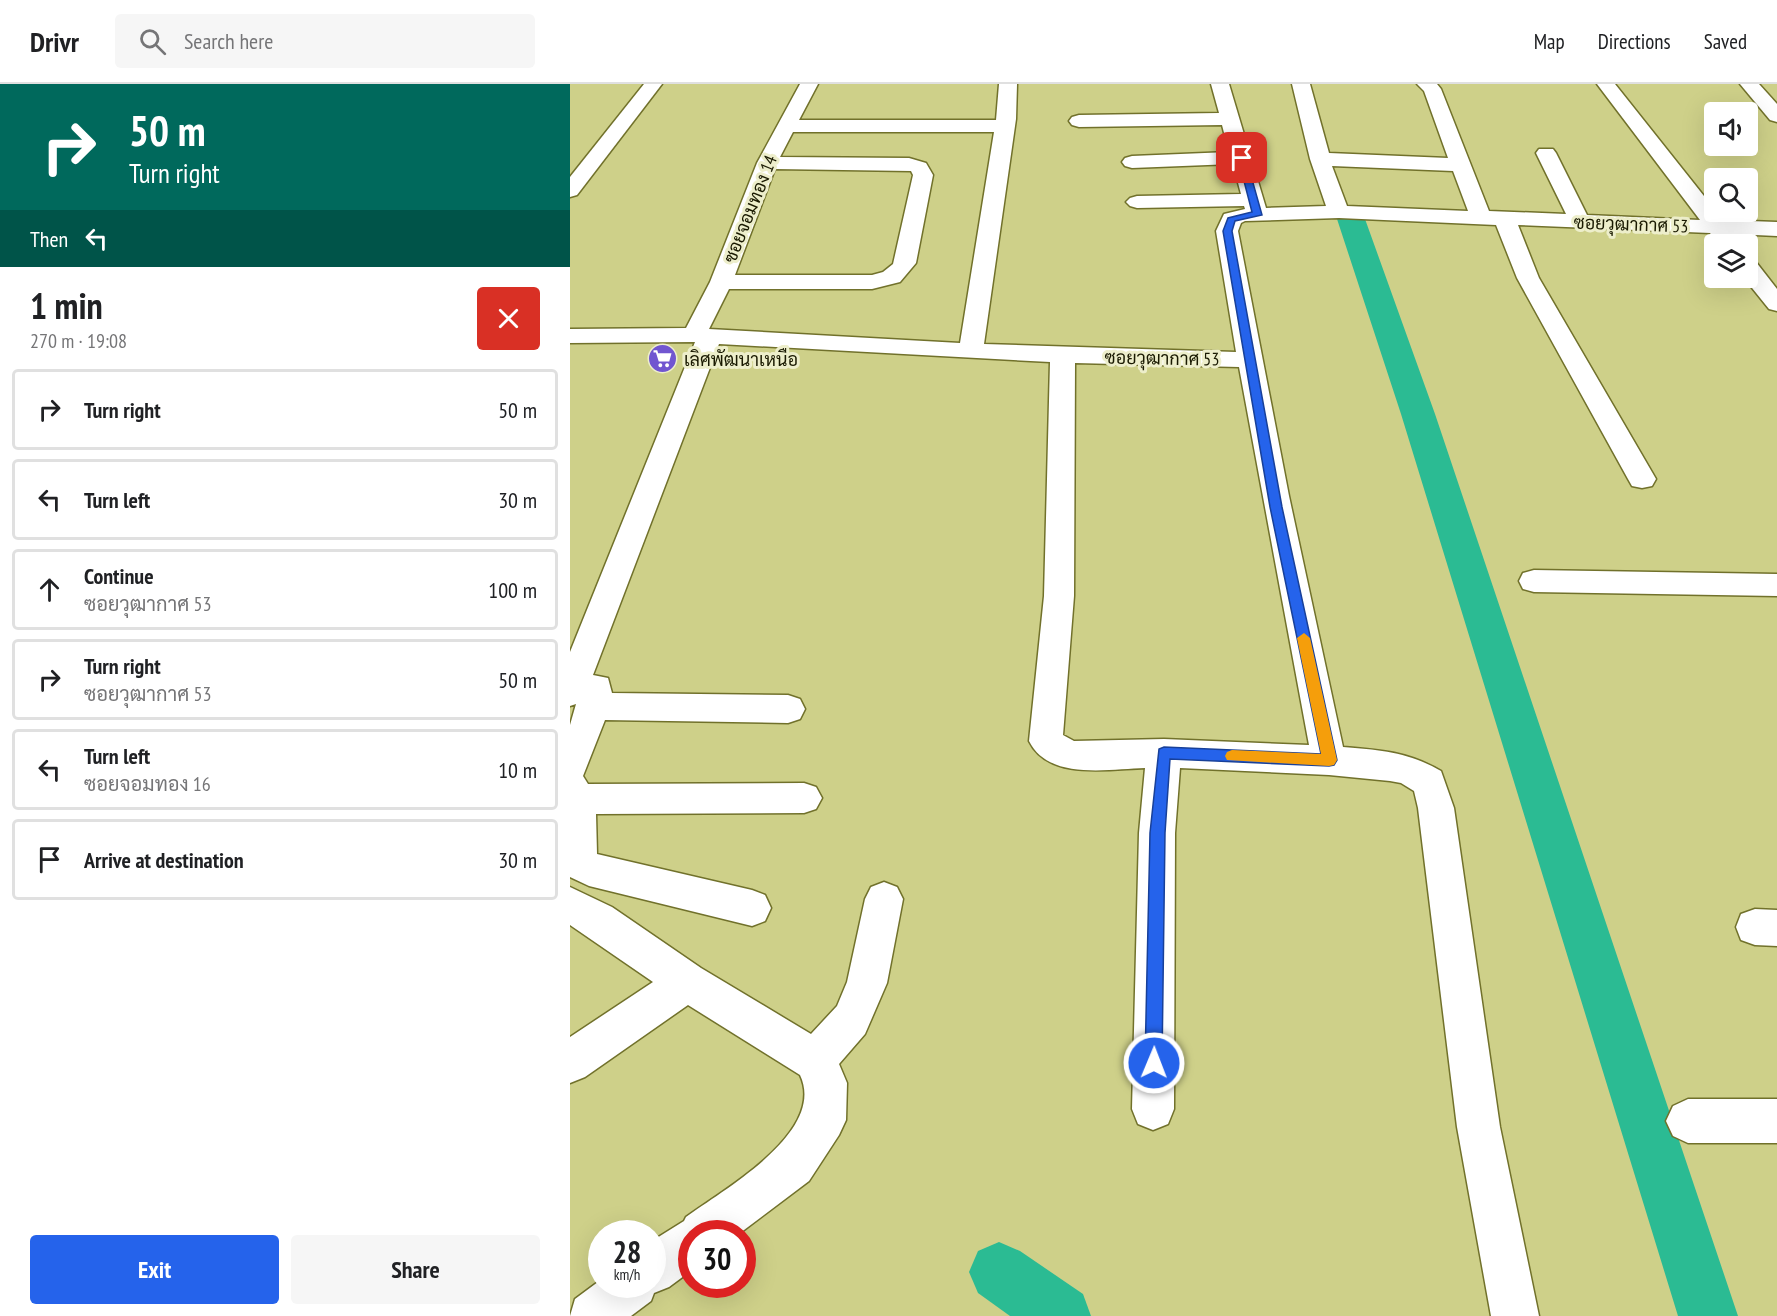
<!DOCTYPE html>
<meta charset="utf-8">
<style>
body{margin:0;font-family:"PT Sans Narrow",Sarabun,sans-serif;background:#f6f6f6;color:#202124;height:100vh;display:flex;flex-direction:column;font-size:22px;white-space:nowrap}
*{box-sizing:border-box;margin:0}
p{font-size:20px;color:#757577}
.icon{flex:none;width:33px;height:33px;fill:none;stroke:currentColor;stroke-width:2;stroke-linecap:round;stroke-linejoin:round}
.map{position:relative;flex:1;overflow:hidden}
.sheet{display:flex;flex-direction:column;background:#fff;width:570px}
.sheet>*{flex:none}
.guide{background:#00695c;color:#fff;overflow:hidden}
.tools{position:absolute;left:1134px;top:18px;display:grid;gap:12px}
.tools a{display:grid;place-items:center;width:54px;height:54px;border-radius:6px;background:#fff;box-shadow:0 6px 24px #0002;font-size:30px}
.speed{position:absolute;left:18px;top:1136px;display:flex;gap:12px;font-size:30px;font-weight:700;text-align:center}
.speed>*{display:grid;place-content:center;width:78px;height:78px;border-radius:50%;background:#fff;box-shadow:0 6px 24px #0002;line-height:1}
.speed small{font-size:15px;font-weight:400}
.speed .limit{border:9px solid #d22;background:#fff;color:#111}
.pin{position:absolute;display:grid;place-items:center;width:51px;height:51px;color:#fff;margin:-26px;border-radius:12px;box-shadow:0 3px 9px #0006}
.me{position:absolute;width:66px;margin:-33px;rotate:1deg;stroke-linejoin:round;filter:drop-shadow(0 0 4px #0008)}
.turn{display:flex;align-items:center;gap:21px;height:126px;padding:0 30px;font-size:27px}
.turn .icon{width:78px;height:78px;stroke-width:2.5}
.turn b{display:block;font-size:42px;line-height:51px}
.then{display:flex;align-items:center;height:57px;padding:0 30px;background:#0003;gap:12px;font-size:22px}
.round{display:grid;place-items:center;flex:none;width:63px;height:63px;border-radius:6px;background:#f6f6f6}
.headline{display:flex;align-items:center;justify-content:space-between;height:102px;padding:0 30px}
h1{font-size:36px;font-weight:700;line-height:45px}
.button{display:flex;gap:12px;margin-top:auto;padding:12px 30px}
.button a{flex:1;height:69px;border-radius:6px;background:#2563eb;color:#fff;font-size:24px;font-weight:700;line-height:69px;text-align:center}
.button a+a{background:#f6f6f6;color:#202124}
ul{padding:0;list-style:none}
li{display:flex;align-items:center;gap:18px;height:81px;margin:0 12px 9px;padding:0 18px;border:3px solid #e0e0e0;border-radius:6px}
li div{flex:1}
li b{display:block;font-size:22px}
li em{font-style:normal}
header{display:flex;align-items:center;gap:36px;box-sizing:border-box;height:84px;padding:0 30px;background:#fff;border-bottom:2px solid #e0e0e0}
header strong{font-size:28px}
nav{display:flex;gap:33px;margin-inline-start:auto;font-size:21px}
.search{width:420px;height:54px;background:#f6f6f6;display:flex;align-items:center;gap:15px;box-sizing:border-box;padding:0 21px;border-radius:6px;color:#757577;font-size:22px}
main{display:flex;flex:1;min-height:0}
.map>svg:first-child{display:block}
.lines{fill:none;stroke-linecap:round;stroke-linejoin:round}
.canal{fill:#2bbb93;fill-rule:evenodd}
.minor-casing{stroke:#71712b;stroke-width:3}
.minor{fill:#fff;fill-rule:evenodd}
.route{fill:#2563eb;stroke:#184099;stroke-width:1.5}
.slow{fill:#f59e0b}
.labels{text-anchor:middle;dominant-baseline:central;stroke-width:6;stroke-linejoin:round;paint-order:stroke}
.far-street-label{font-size:18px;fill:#191900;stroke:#edeecb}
.far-poi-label{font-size:18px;fill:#191900;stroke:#edeecb;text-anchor:start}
</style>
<header>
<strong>Drivr</strong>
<div class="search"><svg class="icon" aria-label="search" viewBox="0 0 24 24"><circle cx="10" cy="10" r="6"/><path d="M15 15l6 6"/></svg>Search here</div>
<nav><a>Map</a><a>Directions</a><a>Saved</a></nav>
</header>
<main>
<section class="sheet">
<div class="guide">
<div class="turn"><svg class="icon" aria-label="right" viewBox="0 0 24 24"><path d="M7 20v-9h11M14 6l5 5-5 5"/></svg><div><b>50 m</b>Turn right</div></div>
<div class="then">Then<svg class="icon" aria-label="left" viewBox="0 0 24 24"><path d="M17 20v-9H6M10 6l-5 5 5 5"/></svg></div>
</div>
<div class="headline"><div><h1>1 min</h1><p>270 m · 19:08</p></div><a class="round" style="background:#d93025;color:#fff"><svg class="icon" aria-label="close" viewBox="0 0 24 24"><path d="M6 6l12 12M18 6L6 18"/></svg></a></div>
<ul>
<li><svg class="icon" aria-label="right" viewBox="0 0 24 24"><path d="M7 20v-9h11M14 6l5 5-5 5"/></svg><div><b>Turn right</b></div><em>50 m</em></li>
<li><svg class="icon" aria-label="left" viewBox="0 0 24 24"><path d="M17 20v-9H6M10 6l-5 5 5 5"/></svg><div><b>Turn left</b></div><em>30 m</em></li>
<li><svg class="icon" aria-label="ahead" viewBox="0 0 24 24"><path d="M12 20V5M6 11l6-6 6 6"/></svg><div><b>Continue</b><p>ซอยวุฒากาศ 53</p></div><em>100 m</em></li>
<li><svg class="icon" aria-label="right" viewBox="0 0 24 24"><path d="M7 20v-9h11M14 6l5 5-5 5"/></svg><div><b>Turn right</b><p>ซอยวุฒากาศ 53</p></div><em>50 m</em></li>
<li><svg class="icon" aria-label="left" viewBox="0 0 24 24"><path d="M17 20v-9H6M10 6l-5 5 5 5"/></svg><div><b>Turn left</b><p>ซอยจอมทอง 16</p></div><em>10 m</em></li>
<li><svg class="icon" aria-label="arrive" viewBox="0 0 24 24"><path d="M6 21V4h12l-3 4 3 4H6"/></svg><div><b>Arrive at destination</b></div><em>30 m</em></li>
</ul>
<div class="button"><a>Exit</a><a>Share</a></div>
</section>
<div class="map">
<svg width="1207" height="1232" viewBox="0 0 1207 1232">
<rect width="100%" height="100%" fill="#ced089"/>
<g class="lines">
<g class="canal">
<path d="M781,127L791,129L795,135L865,330L1168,1232H1108L831,330L767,135L771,129Z"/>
<path d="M429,1158L450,1167L513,1210L521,1232H440L408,1209L399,1188L408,1167Z"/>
</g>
<defs>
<g id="minor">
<path d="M74,0H92L7,111L0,113V93Z"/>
<path d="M230,0H248L229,36H426L429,0H447L446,35L414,260L666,268L646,147L654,130L675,125L674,122L567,124L560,122L556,118L560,114L567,112L671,110L663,80L562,84L555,82L552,78L555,74L562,72L659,68L652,41L509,43L502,41L499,37L502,33L509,31L649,29L641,0H659L696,124L756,122L740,75L722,0H740L759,69L878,74L854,7L847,0H867L871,5L919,127L996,130L966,69L969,65H983L986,69L1017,131L1130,136L1027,0H1045L1153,136L1207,138V152L1163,150L1167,155L1160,160H1148L1140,149L948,141L969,194L1086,395L1082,402L1072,404L1062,402L1058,395L947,194L926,141L769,134L675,137L671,139L668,147L719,412L773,663C811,666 838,668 871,687L884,724L930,1043L969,1232H921L887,1043L848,724L844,707L831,699L820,697L759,691L610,684L605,749L604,1025L598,1040L583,1046L568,1040L562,1025L569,749L575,684C539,685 479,697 459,657L474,512L480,278L149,260L23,591L38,594L42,609L218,611L230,615L235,625L230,635L218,639L35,636L13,692L18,700L234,699L246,703L252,714L246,725L234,729L26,730L27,770L182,806L195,811L201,824L195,837L182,842L19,802L0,793V641L6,620L0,622V568L125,258L0,259V245L116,244L140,198L187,79ZM223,48H424L390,259L139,245L159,205H302L330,198L346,179L363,91L356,79L339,74L210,73ZM762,82L883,87L898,127L777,122ZM205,85L341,87L343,91L323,180L313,188L302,191H165ZM505,279L669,283L739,661L594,655L504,657L493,651L504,512Z"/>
<path d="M1170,0H1189L1207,20V38L1200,36Z"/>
<path d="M1178,176L1186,178L1207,205V227L1199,225L1174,194H1178Z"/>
<path d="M964,486L1207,490V512L964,508L953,505L949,497L953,489Z"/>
<path d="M314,798L327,803L333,815L317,899L295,950L269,980L277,999L276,1036L269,1051L239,1097L170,1149H122V1186L99,1203L84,1209L81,1217L61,1232H0L5,1215L32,1195V1200H82V1157L114,1137L116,1133C154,1105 257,1048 230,991L118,921L15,993L0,999V953L83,898L0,841V803L42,823L131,884L241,950L267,922L277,898L295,815L301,803Z"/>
<path d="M1185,825L1207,826V862L1185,861L1171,856L1166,843L1171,830Z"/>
<path d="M1118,1015H1207V1059H1118L1103,1052L1096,1037L1103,1022Z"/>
</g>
</defs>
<use href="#minor" class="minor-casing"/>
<use href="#minor" class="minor"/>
</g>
<path class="route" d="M672,72L676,74L692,131L665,137L662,147L712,423L767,676L764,681L759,682L600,675L595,749L592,979L590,985L584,987L578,985L575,979L580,749L589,665L594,663L751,670L700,423L653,147L658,134L682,128L668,74Z"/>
<path class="slow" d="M734,549L740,554L767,676L764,681L759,682L657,676L655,672L657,668L662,666L751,670L727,554Z"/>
<defs>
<symbol id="supermarket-disc" viewBox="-11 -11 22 22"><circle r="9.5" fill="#7156d0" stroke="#edeecb"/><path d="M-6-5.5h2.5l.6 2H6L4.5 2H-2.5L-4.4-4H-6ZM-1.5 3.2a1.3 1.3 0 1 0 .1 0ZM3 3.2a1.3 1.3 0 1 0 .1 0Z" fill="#fff"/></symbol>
</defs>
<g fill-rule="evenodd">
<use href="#supermarket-disc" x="76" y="258" width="33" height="33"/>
</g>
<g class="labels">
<g class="far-street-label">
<text transform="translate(180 125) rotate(-68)">ซอยจอมทอง 14</text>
<text transform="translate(1061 140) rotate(2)">ซอยวุฒากาศ 53</text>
<text transform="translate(592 274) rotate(1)">ซอยวุฒากาศ 53</text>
</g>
<g class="far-poi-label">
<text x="114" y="275">เลิศพัฒนาเหนือ</text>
</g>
</g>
</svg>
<div class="tools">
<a><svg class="icon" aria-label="sound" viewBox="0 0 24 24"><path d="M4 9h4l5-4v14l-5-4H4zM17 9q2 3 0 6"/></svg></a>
<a><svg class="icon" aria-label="search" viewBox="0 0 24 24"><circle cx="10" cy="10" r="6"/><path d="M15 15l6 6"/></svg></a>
<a><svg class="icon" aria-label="layers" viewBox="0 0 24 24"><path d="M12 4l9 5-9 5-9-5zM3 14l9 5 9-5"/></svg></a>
</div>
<div class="speed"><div>28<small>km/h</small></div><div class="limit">30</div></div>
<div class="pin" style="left:672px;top:74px;background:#d93025"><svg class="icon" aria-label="arrive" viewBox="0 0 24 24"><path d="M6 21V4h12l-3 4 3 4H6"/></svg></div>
<svg class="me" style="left:584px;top:979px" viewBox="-20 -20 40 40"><circle r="17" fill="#2563eb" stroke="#fff" stroke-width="3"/><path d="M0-11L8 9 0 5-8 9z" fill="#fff"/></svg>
</div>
</main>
